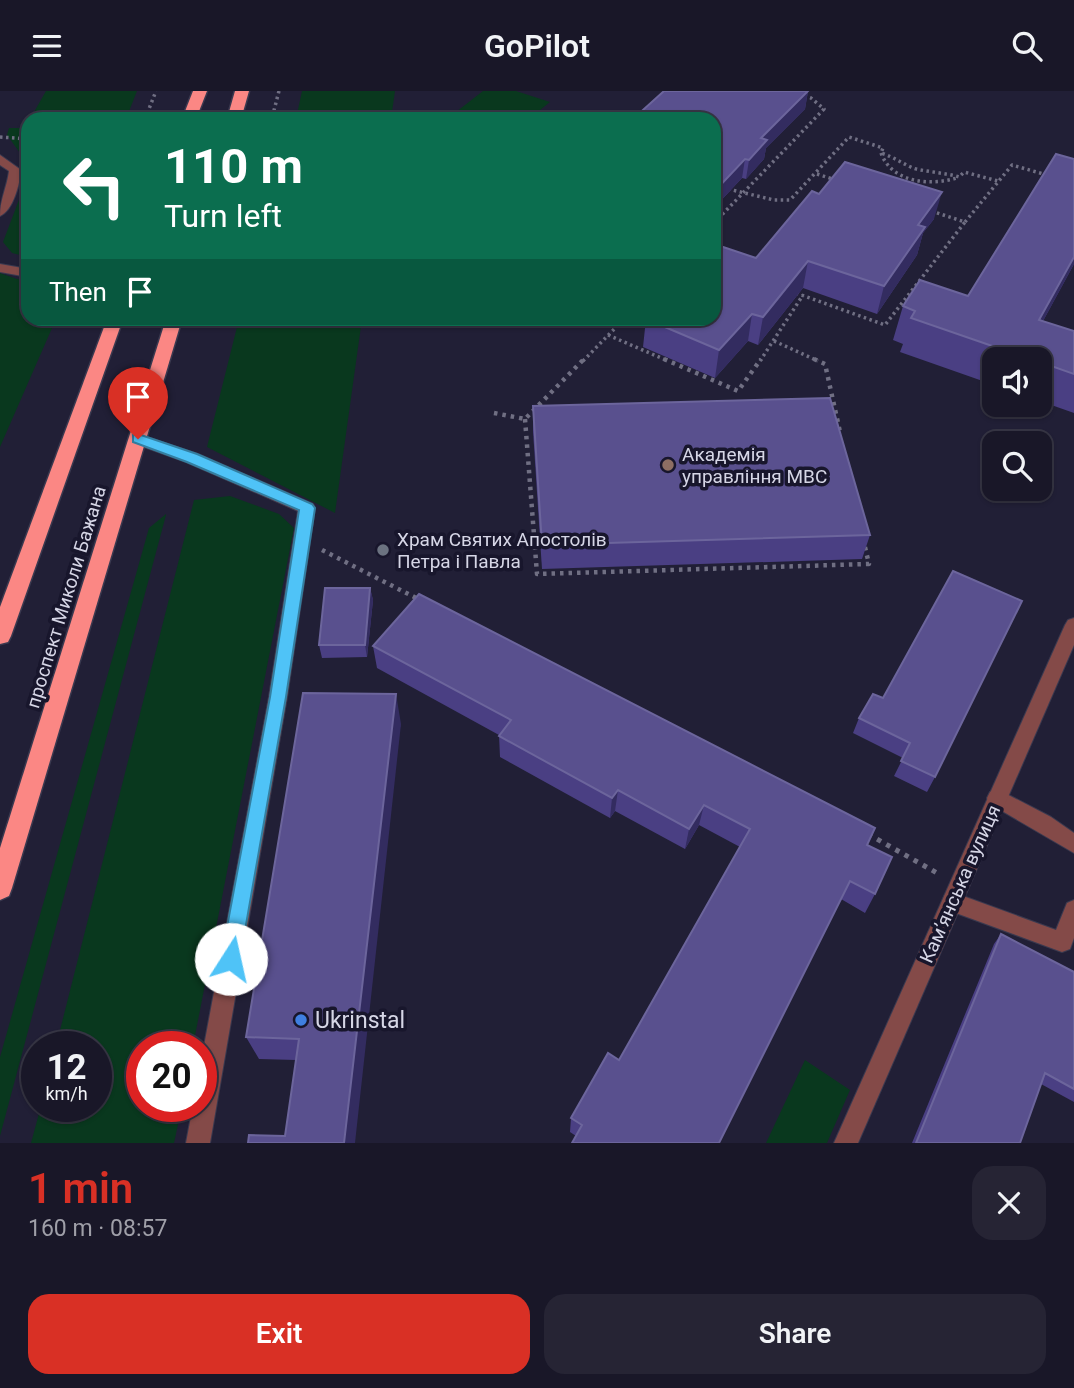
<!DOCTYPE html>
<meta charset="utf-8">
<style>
body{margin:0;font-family:Roboto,sans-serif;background:#262434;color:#f1f3f6;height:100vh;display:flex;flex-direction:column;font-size:26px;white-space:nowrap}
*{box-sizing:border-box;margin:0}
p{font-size:23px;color:#9f9fa8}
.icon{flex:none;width:38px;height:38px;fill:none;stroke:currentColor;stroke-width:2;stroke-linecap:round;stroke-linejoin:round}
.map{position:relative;height:1052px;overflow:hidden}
.panel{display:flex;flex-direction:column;background:#191728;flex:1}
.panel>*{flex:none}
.guide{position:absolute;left:21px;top:21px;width:700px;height:214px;border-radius:21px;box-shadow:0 2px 5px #0004,0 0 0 2px #373645;background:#0b6e4f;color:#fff;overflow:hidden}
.buttons{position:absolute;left:982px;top:256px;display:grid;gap:14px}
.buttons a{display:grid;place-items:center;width:70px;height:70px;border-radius:14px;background:#191728;box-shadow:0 2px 5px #0004,0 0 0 2px #373645;font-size:35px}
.speed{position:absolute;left:21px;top:940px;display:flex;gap:14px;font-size:35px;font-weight:700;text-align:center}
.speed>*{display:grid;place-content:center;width:91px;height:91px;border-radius:50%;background:#191728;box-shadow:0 2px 5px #0004,0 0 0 2px #373645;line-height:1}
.speed small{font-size:18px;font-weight:400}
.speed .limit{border:10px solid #d22;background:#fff;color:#111}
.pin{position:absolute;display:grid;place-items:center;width:60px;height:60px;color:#fff;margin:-72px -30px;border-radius:50% 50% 50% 0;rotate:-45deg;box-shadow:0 0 7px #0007}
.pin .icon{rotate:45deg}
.me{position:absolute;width:77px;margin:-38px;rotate:10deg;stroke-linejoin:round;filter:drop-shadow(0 0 5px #0008)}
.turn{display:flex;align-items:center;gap:24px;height:147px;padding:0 28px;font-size:32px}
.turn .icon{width:91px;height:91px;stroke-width:2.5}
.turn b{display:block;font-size:49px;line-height:60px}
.then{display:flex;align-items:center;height:66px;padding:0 28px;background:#0003;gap:14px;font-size:26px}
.round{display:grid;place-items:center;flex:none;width:74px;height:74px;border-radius:21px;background:#262434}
.head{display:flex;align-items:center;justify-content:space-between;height:119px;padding:0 28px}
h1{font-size:42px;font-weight:600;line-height:52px;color:#d93025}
.cta{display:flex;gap:14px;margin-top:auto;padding:14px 28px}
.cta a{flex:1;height:80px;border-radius:21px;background:#d93025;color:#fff;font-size:28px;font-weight:600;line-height:80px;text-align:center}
.cta a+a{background:#262434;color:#f1f3f6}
header{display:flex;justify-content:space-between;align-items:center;height:91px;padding:0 28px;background:#191728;font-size:32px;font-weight:600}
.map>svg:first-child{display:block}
.green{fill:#09381e}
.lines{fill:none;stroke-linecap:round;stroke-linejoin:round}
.lane-casing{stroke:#3a394f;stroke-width:2}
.street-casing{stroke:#3a394f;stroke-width:2}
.highway-casing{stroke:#3a394f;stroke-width:3}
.path-far2{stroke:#706f83;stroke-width:3.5;stroke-dasharray:2.5 3.5;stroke-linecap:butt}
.path-far1{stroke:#706f83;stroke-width:4.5;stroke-dasharray:3.5 5;stroke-linecap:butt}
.path{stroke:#706f83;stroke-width:5;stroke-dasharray:4.5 6;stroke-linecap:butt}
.lane{fill:#844a48;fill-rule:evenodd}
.street{fill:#844a48;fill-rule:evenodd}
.highway{fill:#fb8784;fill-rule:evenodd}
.wall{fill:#4a3f83}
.shaded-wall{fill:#332c60}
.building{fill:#59508e;stroke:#6c659c;stroke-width:2}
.route{fill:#4fc3f7;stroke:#337fa1;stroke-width:2}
.education-dot{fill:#8d6e63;stroke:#18162c;stroke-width:2.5}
.worship-dot{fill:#6b7280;stroke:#18162c;stroke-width:2.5}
.shop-dot{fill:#3f7fe0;stroke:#18162c;stroke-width:2.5}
.labels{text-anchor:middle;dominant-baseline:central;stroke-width:7;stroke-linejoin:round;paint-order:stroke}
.poi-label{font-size:19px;fill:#d6d6e6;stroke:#18162c;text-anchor:start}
.street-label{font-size:19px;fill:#d6d6e6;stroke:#18162c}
.near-poi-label{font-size:23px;fill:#d6d6e6;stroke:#18162c;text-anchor:start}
</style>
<header><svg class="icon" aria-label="menu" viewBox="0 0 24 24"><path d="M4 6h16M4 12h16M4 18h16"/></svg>GoPilot<svg class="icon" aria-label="search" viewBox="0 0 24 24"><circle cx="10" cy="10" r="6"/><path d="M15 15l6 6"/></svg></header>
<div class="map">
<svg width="1074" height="1052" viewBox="0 0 1074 1052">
<rect width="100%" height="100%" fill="#211f36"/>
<g class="green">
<path d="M46,0H137L126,28H30Z"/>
<path d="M302,0H395L391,28H296Z"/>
<path d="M483,0H516L550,11L529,28H447Z"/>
<path d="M28,32V73L7,44L9,37H25Z"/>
<path d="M28,85V166L12,162L3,151Z"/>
<path d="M0,182L17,188L28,189V228H56L0,356Z"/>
<path d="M239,228H362L335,422L207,356Z"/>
<path d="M230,405L279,423L294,437L193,955L142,956V1015H182L174,1052H31L41,1015H96V956L56,955L194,409Z"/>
<path d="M166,423V424L0,1045V966L149,437Z"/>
<path d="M805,969L850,999L827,1052H766Z"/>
</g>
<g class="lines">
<defs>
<g id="lane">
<path d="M0,64L21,79C20,92 13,120 0,125C0,108 7,96 9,80L0,74Z"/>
<path d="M0,173L28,178V186L0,181Z"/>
<path d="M138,343L198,363L313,413L315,417L287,606L210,1052H186L193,1015H201V971L269,606L298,420L186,371L133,352L130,348Z"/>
<path d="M997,698L1051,726L1074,742V762L990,713L987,707L990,701Z"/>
<path d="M952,801L1056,839L1067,812L1074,809V847L1070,858L1062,861L945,818L942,811L945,804Z"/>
</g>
<path id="street" d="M1074,527V554L858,1052H834L1065,534L1068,529Z"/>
<g id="highway">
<path d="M193,0H207L196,28H182Z"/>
<path d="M235,0H249L241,28H227Z"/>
<path d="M107,228H123L11,545L8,551L0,553V516Z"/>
<path d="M166,228H182L12,797L9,805L0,809V757Z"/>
</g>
</defs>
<use href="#lane" class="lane-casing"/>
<use href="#street" class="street-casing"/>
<use href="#highway" class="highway-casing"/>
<g class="path-far2">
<path d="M279,0L272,27L284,28"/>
<path d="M145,28L156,0"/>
<path d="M0,46L28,48"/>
<path d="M881,62C892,92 930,95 957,87"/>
<path d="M817,83L836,89"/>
<path d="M728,98L774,109H790L849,46L883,57L881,62C894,66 901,72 913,77C920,80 947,82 959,86L964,81L998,90"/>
<path d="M965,131L1012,74L1047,84"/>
<path d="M714,132L824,18L811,7L802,4"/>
<path d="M796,202L885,234L965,131L931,120"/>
<path d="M608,244L668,270"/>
<path d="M774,250L818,270"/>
<path d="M583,270L624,228"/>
<path d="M760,270L803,204"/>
</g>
<g class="path-far1">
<path d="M664,268L738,300L761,268"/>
<path d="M814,268L825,273L840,341"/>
<path d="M494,322L525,328L584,268"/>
<path d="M525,328L537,483L869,473L864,452"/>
<path d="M322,459L420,509"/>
</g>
<path class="path" d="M868,743L937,782"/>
<use href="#lane" class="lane"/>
<use href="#street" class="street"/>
<use href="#highway" class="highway"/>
</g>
<g class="wall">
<path d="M808,0L805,18L766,57L764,68L746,88L742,87L714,117V28Z"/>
<path d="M819,103L934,128L923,142L917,164L877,223L803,197L758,254L748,250L715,287L643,256L646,228L756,167Z"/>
<path d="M1074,173L1043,230L1074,240V322L1040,310V268H994V294L900,261L903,253L893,249L903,215L968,205Z"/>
<path d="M533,315L870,444L862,468L542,478L533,340Z"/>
<path d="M370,497L373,509L367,566L322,567L319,554Z"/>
<path d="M373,555L867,754L875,803L865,822L841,808L576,1045L570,1041L571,1027L619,969L740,756L699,734L685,758L615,720L610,727L500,666L499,644L377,577Z"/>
<path d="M873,603L935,686L927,701L894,685L903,667L853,642L859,627Z"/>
<path d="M401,633L285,1045L296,969L259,968L246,946Z"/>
<path d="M1001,843L1074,881V1011L1041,993L1020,1052H912L994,853Z"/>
</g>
<g class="shaded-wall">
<path d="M808,0L805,18L766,57L764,68L746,88L749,69L761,47Z"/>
<path d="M745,68L742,87L714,117V101Z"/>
<path d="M942,101L934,128L923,142L917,164L877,223L884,195L918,134Z"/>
<path d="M1074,166V173L1025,263L1039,229Z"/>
<path d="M808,170L803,197L758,254L763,226Z"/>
<path d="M752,223L748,250L715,287L719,259Z"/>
<path d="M370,497L373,509L367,566L365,554Z"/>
<path d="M396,603L401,633L355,1052H344Z"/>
<path d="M618,699L615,720L610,727L612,707Z"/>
<path d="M704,714L699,734L685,758L689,738Z"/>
</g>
<g class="building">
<path d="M664,0H808L761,47L767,49L749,69L745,68L714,101V28H633Z"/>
<path d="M1056,63L1074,68V166L1039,229L1074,240V283L1040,271V268H1030L911,227L915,220L903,215L920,189L968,205Z"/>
<path d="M845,71L942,101L918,134L925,136L884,195L808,170L763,226L752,223L719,259L646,228H714V153L756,167L812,100L819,103Z"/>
<path d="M830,307L870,444L542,454L533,315Z"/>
<path d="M953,480L1022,510L935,686L901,670L910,652L859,627L873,603L883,607Z"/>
<path d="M325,497H370L365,554H319Z"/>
<path d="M419,503L875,737L867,754L892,766L875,803L850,790L719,1052H572L582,1034L571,1027L608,962L619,969L750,738L704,714L689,738L618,699L612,707L499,645L511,629L373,555Z"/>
<path d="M303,602L396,603L344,1052H248L249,1044L285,1045L299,948L246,946Z"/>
<path d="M1001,843L1074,881V998L1045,982L1020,1052H916Z"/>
</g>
<path class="route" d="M138,343L197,363L312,413L315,417L286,606L240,868L238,875L231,878L224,875L221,868L270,606L299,419L187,371L133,351V344Z"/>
<circle class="education-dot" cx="668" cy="374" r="7"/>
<circle class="worship-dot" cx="383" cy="459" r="7"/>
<circle class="shop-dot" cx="301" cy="929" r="7"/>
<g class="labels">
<g class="poi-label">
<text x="682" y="363">Академія<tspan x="682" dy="22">управління МВС</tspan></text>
<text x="397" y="448">Храм Святих Апостолів<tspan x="397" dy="22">Петра і Павла</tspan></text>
</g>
<g class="street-label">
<text transform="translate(66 506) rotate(-73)">проспект Миколи Бажана</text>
<text transform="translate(960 793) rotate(-66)">Камʼянська вулиця</text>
</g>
<g class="near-poi-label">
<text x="315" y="929">Ukrinstal</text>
</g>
</g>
</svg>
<div class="buttons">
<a><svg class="icon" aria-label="sound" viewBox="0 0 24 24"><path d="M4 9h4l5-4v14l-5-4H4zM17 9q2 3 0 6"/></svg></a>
<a><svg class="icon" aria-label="search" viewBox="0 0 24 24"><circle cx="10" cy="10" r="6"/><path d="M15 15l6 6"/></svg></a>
</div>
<div class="speed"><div>12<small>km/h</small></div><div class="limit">20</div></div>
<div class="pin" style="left:138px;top:348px;background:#d93025"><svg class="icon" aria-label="arrive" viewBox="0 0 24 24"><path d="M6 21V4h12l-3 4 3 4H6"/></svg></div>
<svg class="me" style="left:231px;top:868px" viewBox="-20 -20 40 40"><circle r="19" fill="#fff"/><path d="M0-13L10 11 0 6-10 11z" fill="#4fc3f7"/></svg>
<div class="guide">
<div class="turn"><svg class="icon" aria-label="left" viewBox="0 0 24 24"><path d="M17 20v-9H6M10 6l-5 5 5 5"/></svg><div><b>110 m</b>Turn left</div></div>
<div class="then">Then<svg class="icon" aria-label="arrive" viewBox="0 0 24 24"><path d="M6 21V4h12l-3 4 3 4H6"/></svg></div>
</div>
</div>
<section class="panel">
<div class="head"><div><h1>1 min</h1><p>160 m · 08:57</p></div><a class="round"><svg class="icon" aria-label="close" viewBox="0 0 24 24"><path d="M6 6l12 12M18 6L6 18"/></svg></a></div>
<div class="cta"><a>Exit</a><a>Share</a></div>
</section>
